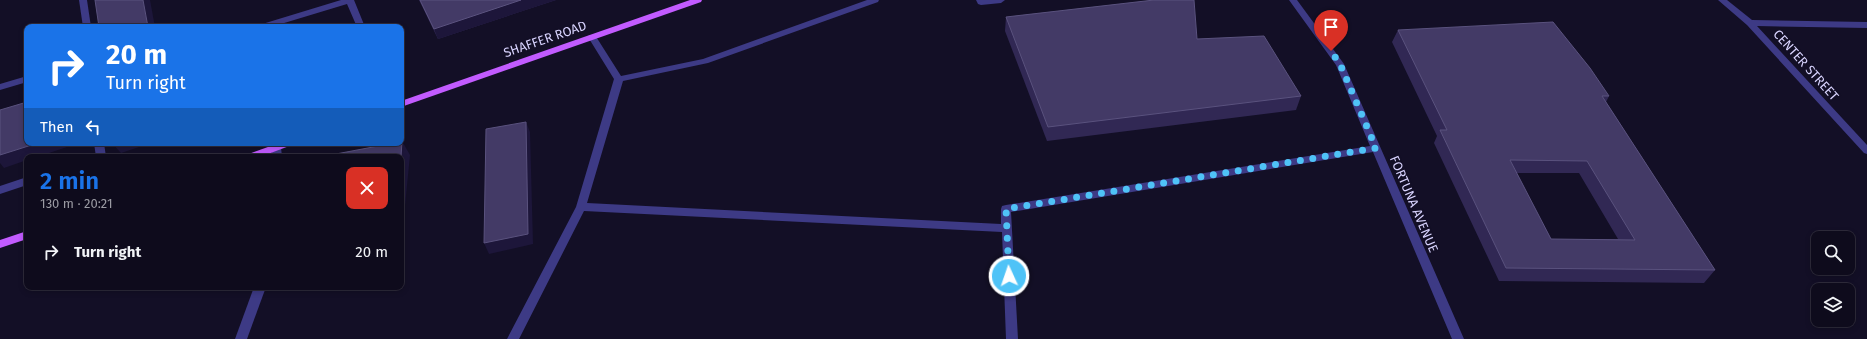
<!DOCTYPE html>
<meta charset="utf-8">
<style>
body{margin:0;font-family:"Fira Sans",sans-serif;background:#1c1929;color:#f1f3f6;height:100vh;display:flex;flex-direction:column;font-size:15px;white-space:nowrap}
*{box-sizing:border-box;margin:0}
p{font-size:13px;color:#9b9ba3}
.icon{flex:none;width:22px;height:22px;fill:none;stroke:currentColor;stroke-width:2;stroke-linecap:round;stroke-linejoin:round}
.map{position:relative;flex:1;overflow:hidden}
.sheet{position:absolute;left:24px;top:154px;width:380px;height:136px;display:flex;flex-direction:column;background:#0e0b1c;border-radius:8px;box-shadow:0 2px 6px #0003,0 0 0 1px #2e2b3b}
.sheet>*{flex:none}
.guide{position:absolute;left:24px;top:24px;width:380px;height:122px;border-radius:8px;box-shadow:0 2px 6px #0003,0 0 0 1px #2e2b3b;background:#1a73e8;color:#fff;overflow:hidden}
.buttons{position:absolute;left:1811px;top:231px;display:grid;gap:8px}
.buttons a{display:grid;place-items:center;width:44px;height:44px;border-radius:8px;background:#0e0b1c;box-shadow:0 2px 6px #0003,0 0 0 1px #2e2b3b;font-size:20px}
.pin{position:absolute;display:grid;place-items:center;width:34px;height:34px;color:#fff;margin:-41px -17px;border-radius:50% 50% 50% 0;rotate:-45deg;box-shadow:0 0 4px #0007}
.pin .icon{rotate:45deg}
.me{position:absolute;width:44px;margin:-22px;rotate:357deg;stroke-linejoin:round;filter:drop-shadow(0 0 3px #0008)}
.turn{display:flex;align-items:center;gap:14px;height:84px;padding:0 16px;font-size:18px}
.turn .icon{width:52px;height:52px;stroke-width:2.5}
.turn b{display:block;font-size:28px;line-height:34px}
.then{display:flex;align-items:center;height:38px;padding:0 16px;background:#0003;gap:8px;font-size:15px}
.round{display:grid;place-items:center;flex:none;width:42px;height:42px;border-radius:8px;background:#1c1929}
.headline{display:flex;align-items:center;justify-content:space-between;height:68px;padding:0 16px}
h1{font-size:24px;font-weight:600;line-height:30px;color:#1a73e8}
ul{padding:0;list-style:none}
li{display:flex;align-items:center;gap:12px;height:60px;padding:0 16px}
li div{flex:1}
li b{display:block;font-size:15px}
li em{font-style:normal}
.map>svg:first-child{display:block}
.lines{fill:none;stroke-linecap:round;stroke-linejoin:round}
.minor{fill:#3d3a85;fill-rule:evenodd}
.major{fill:#c25bff;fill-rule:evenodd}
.wall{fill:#312854;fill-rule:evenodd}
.shaded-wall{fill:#1d163a}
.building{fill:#433a66;stroke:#5a527e;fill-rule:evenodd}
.route{stroke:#4fc3f7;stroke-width:7;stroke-dasharray:0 12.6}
.labels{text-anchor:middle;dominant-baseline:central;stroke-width:3.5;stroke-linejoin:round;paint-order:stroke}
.street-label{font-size:13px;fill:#d9d4ff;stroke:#130f26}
</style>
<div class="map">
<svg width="1867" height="339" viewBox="0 0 1867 339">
<rect width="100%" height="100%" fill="#130f26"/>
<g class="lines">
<g class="minor">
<path d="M79,0H87L91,27H83Z"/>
<path d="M341,0H354L365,27H357L347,4L271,27H258L259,25Z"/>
<path d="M867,0H879L878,2L708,63L623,81L587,203L1001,224V209L1002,206L1006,205L1370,146L1336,65L1289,0H1297L1344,64L1464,339H1452L1373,152L1011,212L1018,339H1006L1002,232L584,211L519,339H507L576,207L614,79L588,37L589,35H595L621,76L703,59Z"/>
<path d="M976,0H1005L1001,3L981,5L978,4Z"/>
<path d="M1718,0H1727L1752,20L1867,22V28L1757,26L1867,145V154L1864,153L1747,25Z"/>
<path d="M27,76V82L0,90V84Z"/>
<path d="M94,143H104L106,157H96Z"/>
<path d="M276,144L281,147L282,157H272L271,147Z"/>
<path d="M27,177V185L0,194V186Z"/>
<path d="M254,287H266L247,339H235Z"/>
</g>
<g class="major">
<path d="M690,0H702L701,2L401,107V101Z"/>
<path d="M279,143H294L292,145L260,157H244L246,155Z"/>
<path d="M27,231V239L0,248V240Z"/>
</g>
</g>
<g class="wall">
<path d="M419,0H556L438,39Z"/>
<path d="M1006,17L1197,39L1301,96L1296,110L1047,141L1005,31Z"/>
<path d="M1398,30L1609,96L1606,102L1715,270L1704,283L1499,281L1434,143L1437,136L1392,42ZM1516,173H1579L1618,239H1551Z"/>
</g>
<g class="shaded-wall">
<path d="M143,0H150L155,27H148Z"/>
<path d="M521,0H556L438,39L434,29Z"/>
<path d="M526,122L530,132L533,244L489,254L484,243Z"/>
<path d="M402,141L410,155L401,246V157Z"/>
<path d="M38,143H69L70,146L37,157H27V160L4,168L0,163V155Z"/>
<path d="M112,143H151L121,153Z"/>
</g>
<g class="building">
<path d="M95,0H143L148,27H99Z"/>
<path d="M420,0H521L434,29Z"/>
<path d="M1154,0H1194L1197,39L1264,36L1301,96L1048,127L1006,17Z"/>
<path d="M1553,22L1590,68L1609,96H1602L1715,270L1506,268L1440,130H1447L1398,30ZM1510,160L1587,161L1635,240L1551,239Z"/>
<path d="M27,102V143H38L0,155V110Z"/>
<path d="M526,122L528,234L484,243L486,129Z"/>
<path d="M402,141L401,157H336V154L394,143H401V142Z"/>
</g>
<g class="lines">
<path class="route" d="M1009,276L1006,209L1376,148L1340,64L1331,51"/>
</g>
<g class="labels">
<g class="street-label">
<text transform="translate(545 39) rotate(-19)">SHAFFER ROAD</text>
<text transform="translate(1806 65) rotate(48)">CENTER STREET</text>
<text transform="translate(1414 204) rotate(67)">FORTUNA AVENUE</text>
</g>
</g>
</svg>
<div class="buttons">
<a><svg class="icon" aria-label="search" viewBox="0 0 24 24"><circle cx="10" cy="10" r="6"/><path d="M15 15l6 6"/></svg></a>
<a><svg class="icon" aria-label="layers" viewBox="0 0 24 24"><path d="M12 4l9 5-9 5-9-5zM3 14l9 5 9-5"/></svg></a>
</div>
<div class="pin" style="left:1331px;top:51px;background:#d93025"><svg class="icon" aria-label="arrive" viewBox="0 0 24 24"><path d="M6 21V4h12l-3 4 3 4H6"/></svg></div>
<svg class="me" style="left:1009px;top:276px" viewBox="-20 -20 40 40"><circle r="17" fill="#4fc3f7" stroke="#fff" stroke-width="3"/><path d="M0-11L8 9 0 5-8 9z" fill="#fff"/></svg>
<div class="guide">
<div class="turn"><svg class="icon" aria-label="right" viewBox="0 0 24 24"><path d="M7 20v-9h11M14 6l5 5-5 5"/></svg><div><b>20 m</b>Turn right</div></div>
<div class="then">Then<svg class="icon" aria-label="left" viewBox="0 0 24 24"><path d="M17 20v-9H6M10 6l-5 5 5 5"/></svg></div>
</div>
<section class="sheet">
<div class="headline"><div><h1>2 min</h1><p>130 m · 20:21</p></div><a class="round" style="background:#d93025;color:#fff"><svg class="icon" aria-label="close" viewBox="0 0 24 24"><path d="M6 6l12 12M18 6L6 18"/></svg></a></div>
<ul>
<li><svg class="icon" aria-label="right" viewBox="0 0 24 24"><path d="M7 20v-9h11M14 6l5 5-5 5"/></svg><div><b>Turn right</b></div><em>20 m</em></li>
</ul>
</section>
</div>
